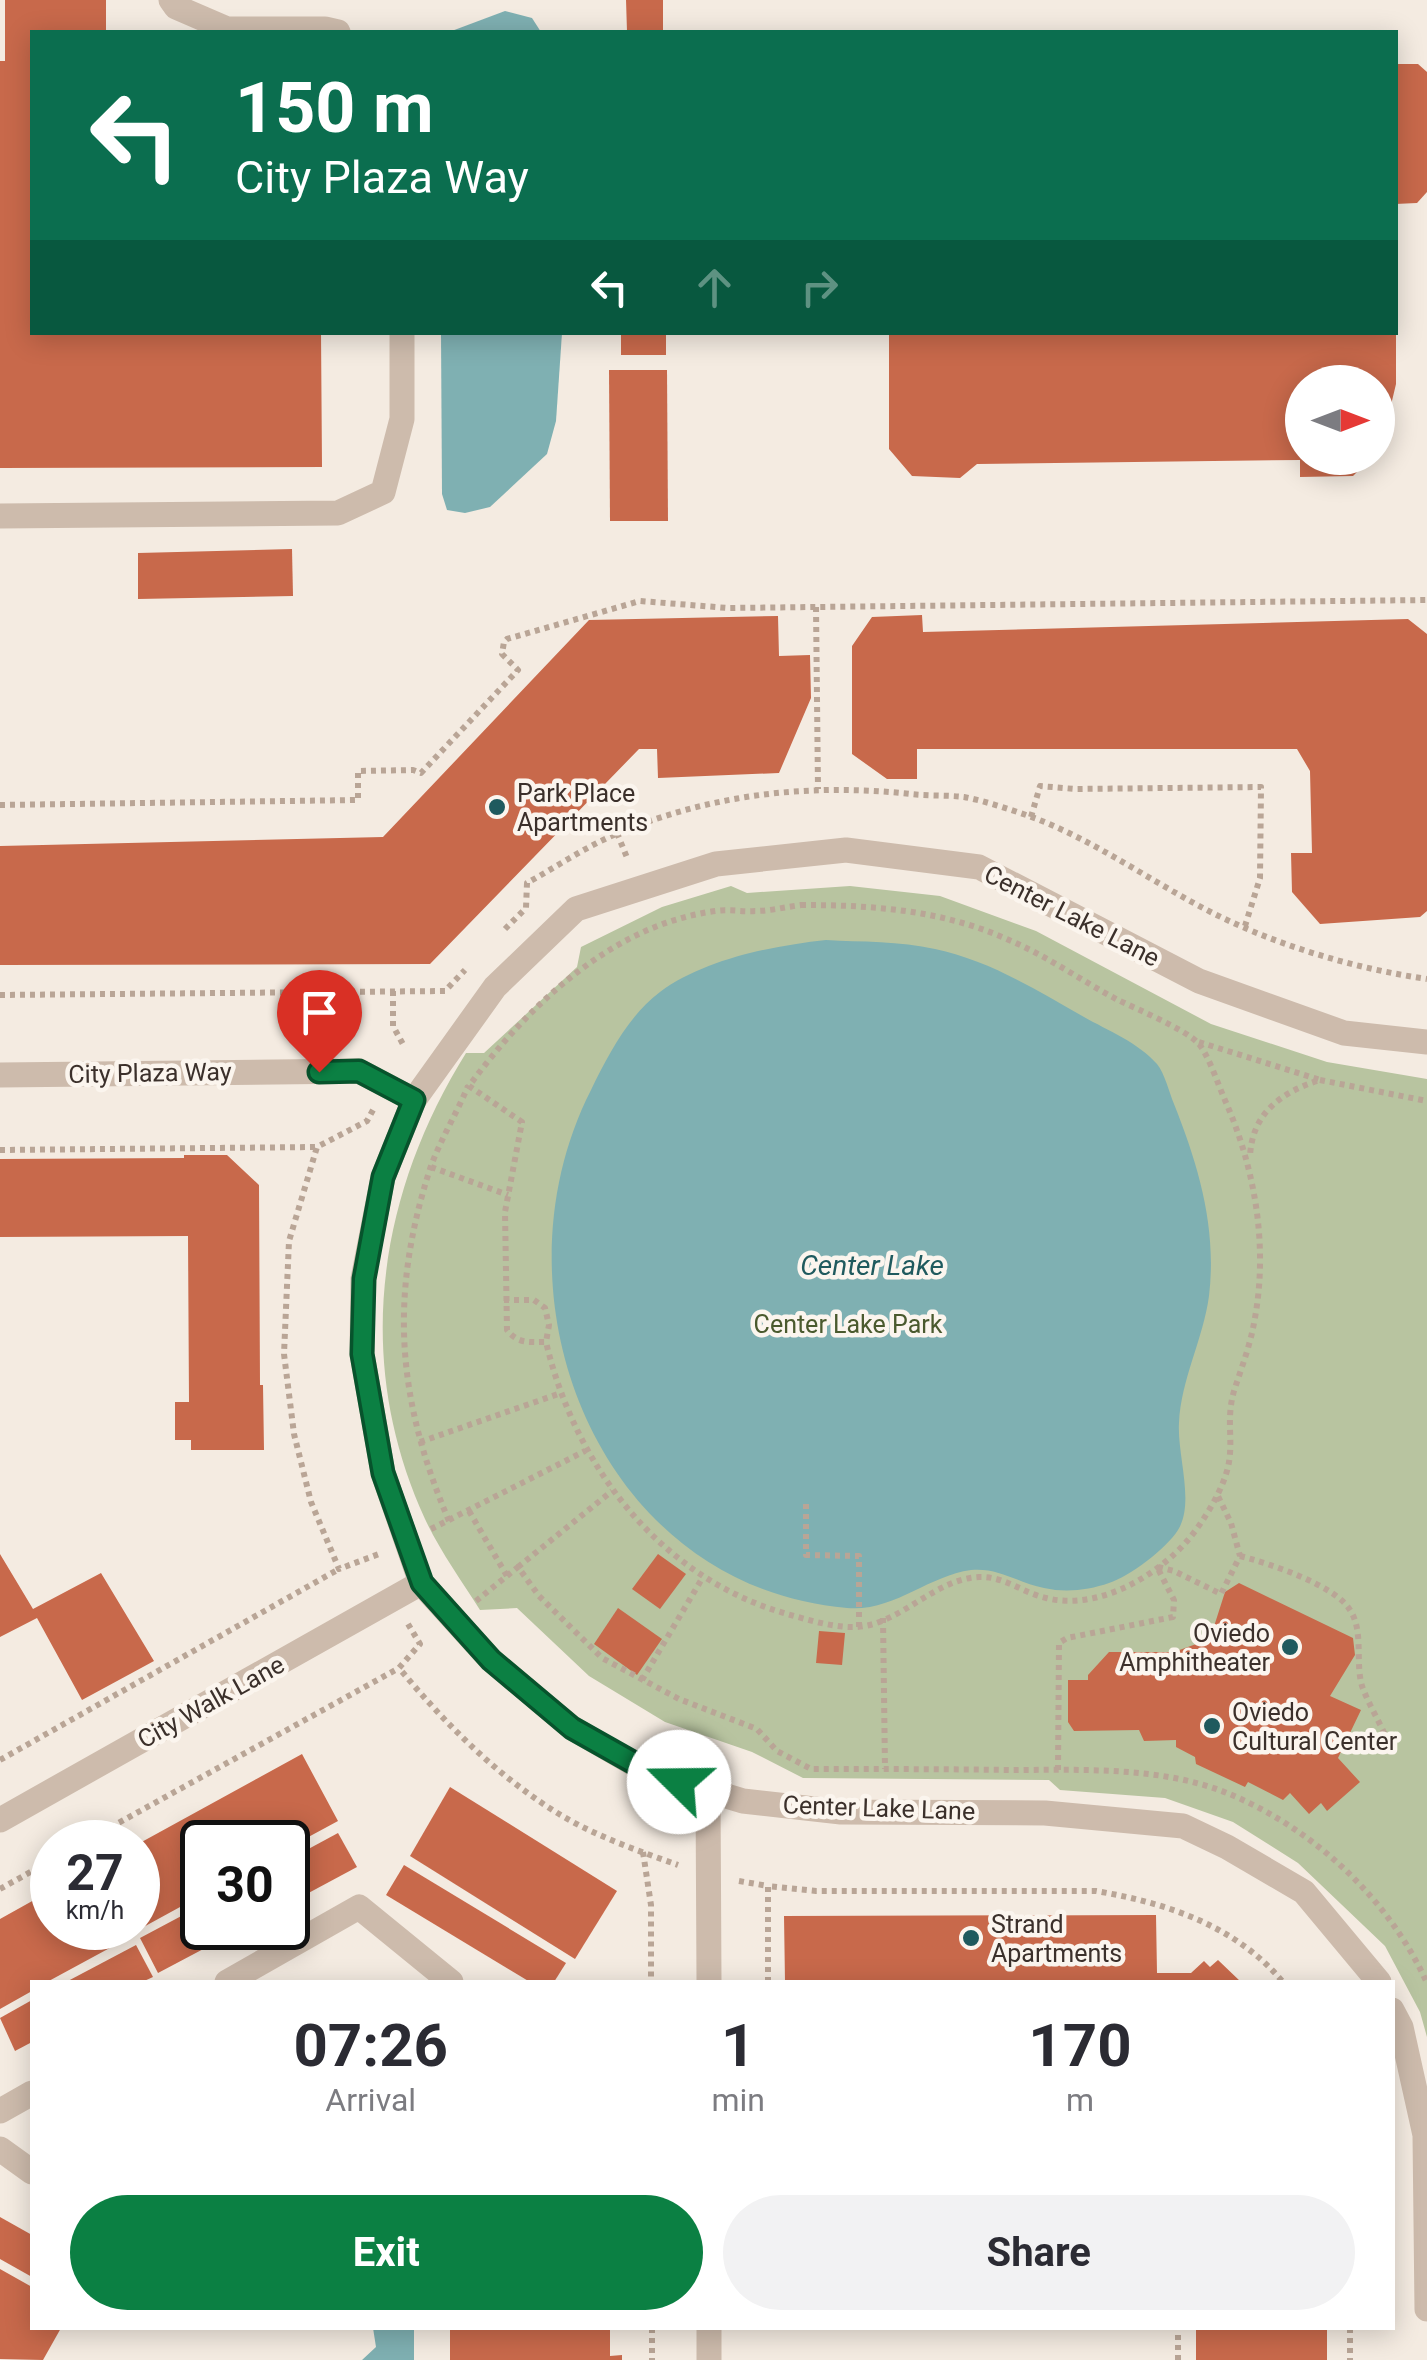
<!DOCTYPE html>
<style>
body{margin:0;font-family:Roboto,sans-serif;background:#f2f2f3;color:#2b2b33;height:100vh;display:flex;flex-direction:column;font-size:38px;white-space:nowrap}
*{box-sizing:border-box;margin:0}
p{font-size:32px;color:#7c7c81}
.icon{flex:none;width:55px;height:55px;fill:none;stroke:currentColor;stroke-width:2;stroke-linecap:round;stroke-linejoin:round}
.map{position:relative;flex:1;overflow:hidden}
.sheet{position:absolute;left:30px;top:1980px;width:1365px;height:350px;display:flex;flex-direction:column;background:#fff;border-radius:0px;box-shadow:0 5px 25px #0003}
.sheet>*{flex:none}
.hud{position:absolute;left:30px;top:30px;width:1368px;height:305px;border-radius:0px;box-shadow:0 5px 25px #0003;background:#0b6e4f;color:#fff;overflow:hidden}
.needle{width:65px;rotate:90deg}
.fabs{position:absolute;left:1285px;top:365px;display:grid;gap:20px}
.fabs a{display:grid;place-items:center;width:110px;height:110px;border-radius:50%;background:#fff;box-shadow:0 5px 25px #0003;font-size:50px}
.speed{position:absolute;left:30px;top:1820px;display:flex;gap:20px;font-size:50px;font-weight:700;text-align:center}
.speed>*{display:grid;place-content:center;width:130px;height:130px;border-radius:50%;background:#fff;box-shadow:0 5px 25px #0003;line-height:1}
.speed small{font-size:25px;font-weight:400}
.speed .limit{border:5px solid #111;border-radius:15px;background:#fff;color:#111}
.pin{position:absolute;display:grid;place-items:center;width:85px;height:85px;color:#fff;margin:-102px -42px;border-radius:50% 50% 50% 0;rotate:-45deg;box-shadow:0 0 10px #0007}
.pin .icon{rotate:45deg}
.me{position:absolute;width:110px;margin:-55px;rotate:292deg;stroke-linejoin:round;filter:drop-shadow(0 0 8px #0008)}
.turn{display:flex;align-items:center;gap:35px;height:210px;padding:0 40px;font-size:45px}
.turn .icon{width:130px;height:130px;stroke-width:2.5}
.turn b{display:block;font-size:70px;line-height:85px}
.lanes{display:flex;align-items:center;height:95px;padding:0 40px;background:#0003;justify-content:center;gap:50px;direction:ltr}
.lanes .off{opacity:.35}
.eta{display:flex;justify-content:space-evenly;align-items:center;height:170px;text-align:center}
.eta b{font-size:60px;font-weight:700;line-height:70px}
.button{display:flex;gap:20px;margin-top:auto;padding:20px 40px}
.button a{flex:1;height:115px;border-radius:60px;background:#0b8043;color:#fff;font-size:40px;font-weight:700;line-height:115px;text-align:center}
.button a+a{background:#f2f2f3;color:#2b2b33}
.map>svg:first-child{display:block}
.green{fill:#b8c4a0}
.water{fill:#7fb0b2}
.building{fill:#c8694b}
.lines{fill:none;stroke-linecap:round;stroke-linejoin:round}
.path{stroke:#b9a596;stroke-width:6;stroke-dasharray:5 5;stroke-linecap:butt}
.minor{stroke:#cdbbac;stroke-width:25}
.route-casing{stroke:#07532c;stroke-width:25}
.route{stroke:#0b8043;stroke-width:18}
.poi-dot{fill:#1f5a5e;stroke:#fbf5ee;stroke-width:4}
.labels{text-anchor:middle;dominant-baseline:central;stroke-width:9;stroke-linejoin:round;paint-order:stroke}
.poi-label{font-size:25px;fill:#3b302b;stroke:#fbf5ee;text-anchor:start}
.street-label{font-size:25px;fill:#3b302b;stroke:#fbf5ee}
.park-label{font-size:25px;fill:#4a5a2e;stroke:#fbf5ee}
.water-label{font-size:28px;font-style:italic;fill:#1f5a5e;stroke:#fbf5ee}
</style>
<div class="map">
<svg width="1427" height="2360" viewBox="0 0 1427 2360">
<rect width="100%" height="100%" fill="#f4ebe1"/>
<path class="green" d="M731,886L747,893L850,886L940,896L1036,931L1211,1024L1327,1062L1427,1079V2037L1420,2012L1385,1946L1298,1863L1233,1822L1165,1798L1060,1790L1049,1780L803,1778L752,1752L665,1722L589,1676L517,1608L480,1610C461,1580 440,1551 425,1519C353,1362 377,1196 466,1053H484L577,967L581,947L662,907Z"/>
<g class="water">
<path d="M505,11L532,18L541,32H449Z"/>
<path d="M441,333H562L556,421L547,454L490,507L465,513L447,510L442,494Z"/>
<path d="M826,940C861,942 900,941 935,949C988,960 1037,990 1084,1017C1107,1030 1139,1043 1157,1064C1165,1074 1169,1092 1174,1104C1199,1167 1217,1228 1209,1296C1203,1340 1181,1379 1179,1423C1177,1455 1195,1503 1178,1530C1166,1549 1130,1576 1109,1583C1089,1590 1066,1593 1044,1588C1019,1583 998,1567 971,1570C927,1576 894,1612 847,1608C598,1587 486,1296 591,1090C608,1055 629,1015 660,992C705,959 772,946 826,940Z"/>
<path d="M373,2328H414V2360H362L376,2347Z"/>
</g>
<g class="building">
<path d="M5,0H106V32H32V332H321L322,467L0,468V61H5Z"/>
<path d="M626,0H663V32H627Z"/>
<path d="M1395,64H1418L1427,72V192L1417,203L1395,204Z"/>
<rect x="621" y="332" width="45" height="23"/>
<path d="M889,332H1396V384L1381,447L1378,451V382H1302V458H1371L1353,476L1300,477V460L977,464L960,478L912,476L889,449Z"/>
<path d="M609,370H667L668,521H610Z"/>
<path d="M292,549L293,596L138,599V553Z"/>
<path d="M922,615L923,632L1408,619L1427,634V911L1420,917L1320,924L1292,892L1291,853H1312L1310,771L1297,749H917V779H887L852,754V646L872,617Z"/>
<path d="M778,616L779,656L810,655L811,698L779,773L658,778L657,749H639L430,964L0,965V846L383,837L589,620Z"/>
<path d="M184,1155H227L259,1185L260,1385H263L264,1450H191V1440H175V1402H189L188,1236L0,1237V1159L184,1158Z"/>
<path d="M0,1554L33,1609L101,1573L154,1661L82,1700L37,1618L0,1637Z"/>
<path d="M658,1554L686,1574L660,1609L632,1589Z"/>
<path d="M1239,1583L1353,1638L1355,1655L1330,1696L1361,1710L1338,1758L1360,1782L1327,1811L1321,1803L1309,1814L1290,1793L1283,1800L1248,1782L1245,1787L1196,1764L1195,1757L1176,1747V1740L1144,1741L1139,1730L1074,1731L1068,1722V1680H1088V1675L1109,1652H1174L1210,1639L1225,1592Z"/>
<path d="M618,1608L662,1639L637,1675L594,1644Z"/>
<path d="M819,1631L845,1633L842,1665L816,1663Z"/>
<path d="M302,1754L338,1821L288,1848V1842H202V1895L138,1930V1844Z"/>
<path d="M450,1787L617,1891L575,1959L410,1856Z"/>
<path d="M338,1833L357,1867L288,1904V1860Z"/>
<path d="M404,1865L566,1963L554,1982H530L386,1895Z"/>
<path d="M52,1890V1928H125L130,1937L47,1982H32V1991L0,2009V1919Z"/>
<path d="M202,1905V1928H243L158,1973L140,1938Z"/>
<path d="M1156,1915L1157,1973H1191L1204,1961L1210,1967L1218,1960L1241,1982H785L784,1916Z"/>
<path d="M136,1945L153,1977L142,1982H66Z"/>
<path d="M32,2000V2042L15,2051L0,2018Z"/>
<path d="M0,2217L32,2235V2277L0,2259Z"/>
<path d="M0,2269L32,2287V2328H61L43,2360L0,2359Z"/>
<path d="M450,2328H610V2356L622,2355V2360H450Z"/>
<rect x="1196" y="2328" width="131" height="32"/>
</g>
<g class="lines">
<g class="path">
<path d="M816,607L818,789"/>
<path d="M0,805L358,800V771L413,770L421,773L518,670L502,654L504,642L507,639L640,601L728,608L1427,600"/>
<path d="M1031,817L1040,786L1075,789L1261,787L1260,878L1245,926"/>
<path d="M617,833L628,860"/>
<path d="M801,905C872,905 943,910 1009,940C1047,956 1082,981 1118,1000C1137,1009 1184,1029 1197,1042C1207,1051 1218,1084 1224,1098C1255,1167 1269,1247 1254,1323C1250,1346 1241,1369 1234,1391C1226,1419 1233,1437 1229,1462C1225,1487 1204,1521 1188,1540C1156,1577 1097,1611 1046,1598C1023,1593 1004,1576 979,1577C934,1579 901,1624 857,1627C834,1628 809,1620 787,1614C660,1578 575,1466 546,1342C529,1342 518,1344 507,1330L505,1212L522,1122L469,1086C527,1007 612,924 716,911C729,909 742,912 755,911C770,911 785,907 801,905Z"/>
<path d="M505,929L526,908L527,883C558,866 588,845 621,832C713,794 811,783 911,794C928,796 947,795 964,797C985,801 1009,809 1029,816C1090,838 1146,878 1203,908C1271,944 1352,968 1427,979"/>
<path d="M393,991V1026L405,1048"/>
<path d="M0,995L445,991L465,970"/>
<path d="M1199,1042L1320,1080C1281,1092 1251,1114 1250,1158"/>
<path d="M1320,1080L1427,1101"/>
<path d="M373,1110L367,1121L317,1147L289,1241L284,1354L294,1434L311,1502L339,1569L379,1554"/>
<path d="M0,1150L317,1147"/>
<path d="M431,1167L508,1195"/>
<path d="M504,1300H534L545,1308L549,1325L546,1342"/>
<path d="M420,1442L561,1393"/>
<path d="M806,1504V1555L859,1556V1627"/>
<path d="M469,1511L507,1576"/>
<path d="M449,1521C397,1399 389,1296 430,1169C440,1140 457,1113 468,1086"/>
<path d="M431,1529L585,1451"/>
<path d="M1240,1556C1268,1563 1335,1585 1350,1610C1364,1631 1355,1662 1362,1686C1368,1703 1378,1719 1385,1735"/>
<path d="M518,1567L612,1491"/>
<path d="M1158,1567L1174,1571L1221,1594L1240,1556L1231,1523L1217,1494"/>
<path d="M476,1601L518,1567L539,1596L602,1658L679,1699L757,1729L777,1751L811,1769C877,1769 943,1769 1009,1770C1079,1770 1160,1766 1227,1793C1313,1828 1389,1899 1427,1983"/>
<path d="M883,1618L885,1769"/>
<path d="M408,1624L420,1644L399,1668C444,1722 492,1771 551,1809C589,1834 636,1850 678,1865"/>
<path d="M642,1680L703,1577"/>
<path d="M0,1760L339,1569"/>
<path d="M1058,1770L1059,1643L1067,1638L1173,1617L1174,1600L1157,1567"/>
<path d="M84,1842L399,1668"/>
<path d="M643,1852L651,1905V1982"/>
<path d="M739,1881L768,1886"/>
<path d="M0,1889L52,1860"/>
<path d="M768,1982V1886L816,1891H1096C1166,1903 1235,1925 1283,1982"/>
<path d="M652,2328V2360"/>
<path d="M1350,2328V2360"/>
<path d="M1178,2360V2328"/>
</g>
<g class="minor">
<path d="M171,0L176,7L227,29H325L338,32"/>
<path d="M0,516L338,513L383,492L402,419V332"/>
<path d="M0,1075L359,1071L414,1100"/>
<path d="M708,1791L709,1982"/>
<path d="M0,1820L421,1583"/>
<path d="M227,1982L359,1907L451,1982"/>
<path d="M1379,1982L1304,1892L1227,1847L1183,1826L1045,1813L841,1812L743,1801L650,1773L572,1728L491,1660L421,1583L383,1473L362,1354L363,1279L383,1177L414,1100L495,987L576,909L716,864L846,850L979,867L1199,981L1344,1033L1427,1042"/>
<path d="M1392,2010L1401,2027L1425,2135L1427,2309"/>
<path d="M0,2111L32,2093"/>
<path d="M0,2149L32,2172"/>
<path d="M709,2328V2360"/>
</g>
</g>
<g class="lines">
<defs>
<path id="route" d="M319,1072L359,1071L414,1100L383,1177L364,1279L362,1354L383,1473L422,1583L491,1660L572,1728L650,1772L679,1782"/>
</defs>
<use href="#route" class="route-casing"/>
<use href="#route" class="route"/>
</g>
<g class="poi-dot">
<circle cx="497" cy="807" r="10"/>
<circle cx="1290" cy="1647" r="10"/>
<circle cx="1212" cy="1726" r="10"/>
<circle cx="971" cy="1938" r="10"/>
</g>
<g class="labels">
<g class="poi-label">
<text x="517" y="793">Park Place<tspan x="517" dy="29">Apartments</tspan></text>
<text x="1270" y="1633" text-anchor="end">Oviedo<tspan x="1270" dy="29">Amphitheater</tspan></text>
<text x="1232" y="1712">Oviedo<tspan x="1232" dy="29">Cultural Center</tspan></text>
<text x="991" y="1924">Strand<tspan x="991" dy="29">Apartments</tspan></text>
</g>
<g class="street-label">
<text transform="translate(1072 916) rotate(27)">Center Lake Lane</text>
<text transform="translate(150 1073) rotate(-1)">City Plaza Way</text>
<text transform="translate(211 1702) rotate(-29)">City Walk Lane</text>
<text transform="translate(879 1808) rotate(2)">Center Lake Lane</text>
</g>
<g class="park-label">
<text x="848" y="1324">Center Lake Park</text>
</g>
<g class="water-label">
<text x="872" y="1265">Center Lake</text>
</g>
</g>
</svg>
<div class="fabs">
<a><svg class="needle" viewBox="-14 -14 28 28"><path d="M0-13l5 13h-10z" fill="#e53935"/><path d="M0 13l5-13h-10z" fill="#7c7c81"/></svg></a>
</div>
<div class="speed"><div>27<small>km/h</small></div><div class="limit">30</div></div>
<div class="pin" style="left:319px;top:1072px;background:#d93025"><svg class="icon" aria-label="arrive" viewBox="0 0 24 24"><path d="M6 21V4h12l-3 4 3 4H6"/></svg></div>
<svg class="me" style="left:679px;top:1782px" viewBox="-20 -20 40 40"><circle r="19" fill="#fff"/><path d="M0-13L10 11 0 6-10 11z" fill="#0b8043"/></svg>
<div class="hud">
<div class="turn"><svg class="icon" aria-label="left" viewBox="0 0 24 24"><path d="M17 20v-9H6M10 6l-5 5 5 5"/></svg><div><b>150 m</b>City Plaza Way</div></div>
<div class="lanes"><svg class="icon" aria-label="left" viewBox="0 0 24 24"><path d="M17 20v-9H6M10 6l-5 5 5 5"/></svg><svg class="icon off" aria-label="ahead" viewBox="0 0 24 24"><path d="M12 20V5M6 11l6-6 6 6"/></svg><svg class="icon off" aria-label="right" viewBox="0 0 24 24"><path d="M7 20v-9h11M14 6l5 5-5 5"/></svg></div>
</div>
<section class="sheet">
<div class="eta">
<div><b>07:26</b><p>Arrival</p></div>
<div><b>1</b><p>min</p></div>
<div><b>170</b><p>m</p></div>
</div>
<div class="button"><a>Exit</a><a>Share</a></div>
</section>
</div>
